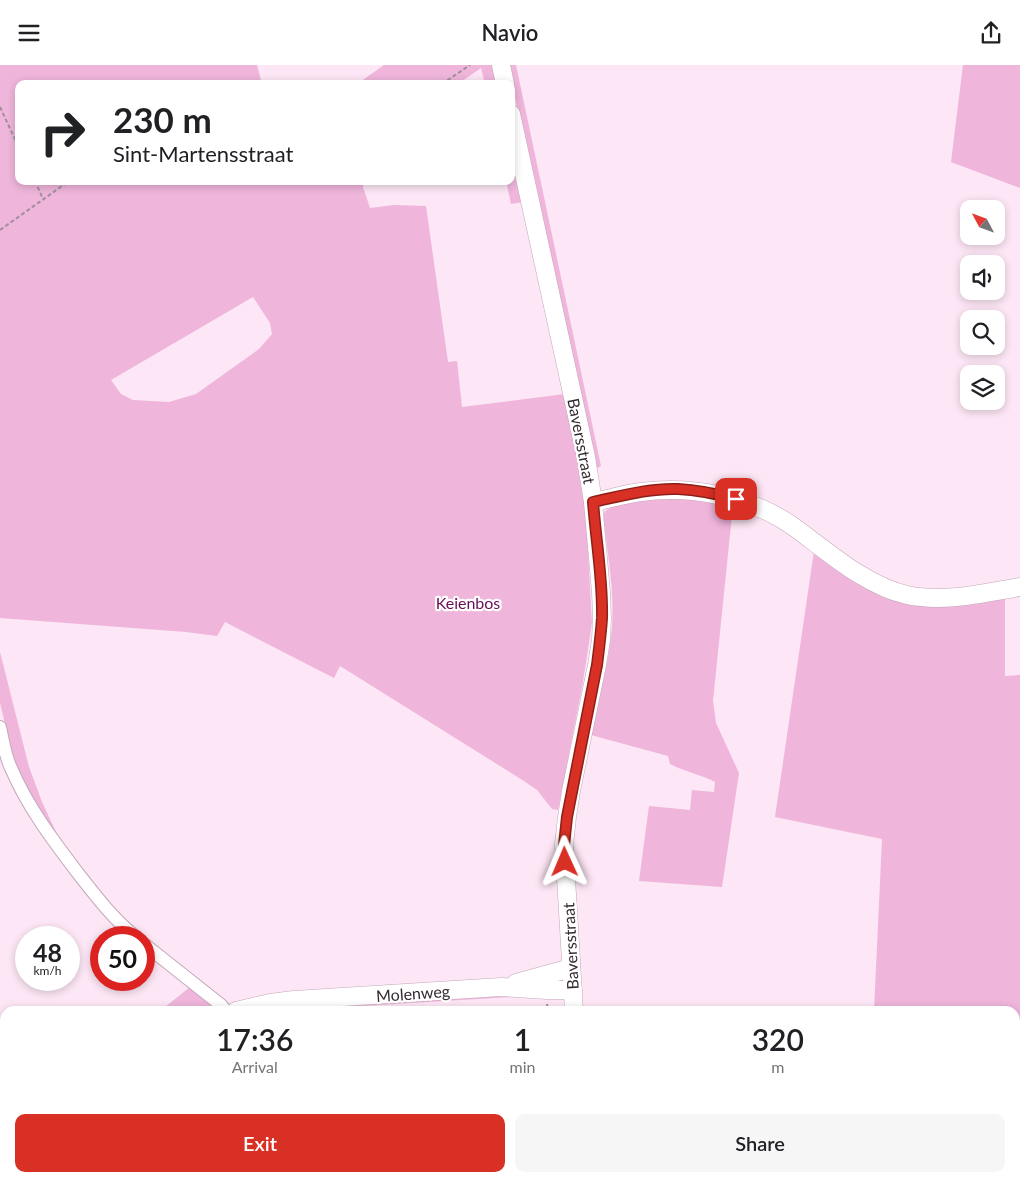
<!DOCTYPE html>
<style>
body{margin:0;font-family:Lato,sans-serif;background:#f6f6f6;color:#202124;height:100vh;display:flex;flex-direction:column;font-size:19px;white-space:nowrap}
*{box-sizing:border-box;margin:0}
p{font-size:16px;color:#757577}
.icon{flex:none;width:28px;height:28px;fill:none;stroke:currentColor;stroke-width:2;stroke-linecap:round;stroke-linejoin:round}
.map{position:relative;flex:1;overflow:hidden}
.drawer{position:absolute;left:0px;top:941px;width:1020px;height:176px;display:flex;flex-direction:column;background:#fff;border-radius:15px 15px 0 0;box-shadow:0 2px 8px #0003}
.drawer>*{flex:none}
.hud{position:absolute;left:15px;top:15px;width:500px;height:105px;border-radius:10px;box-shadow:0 2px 8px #0003;background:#fff;color:#202124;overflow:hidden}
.needle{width:32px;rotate:311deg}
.fabs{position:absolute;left:960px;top:135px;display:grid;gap:10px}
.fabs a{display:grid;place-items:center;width:45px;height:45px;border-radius:10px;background:#fff;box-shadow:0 2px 8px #0003;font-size:25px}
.speed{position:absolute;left:15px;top:861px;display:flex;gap:10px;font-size:25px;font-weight:700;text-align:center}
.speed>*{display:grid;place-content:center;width:65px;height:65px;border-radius:50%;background:#fff;box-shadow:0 2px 8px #0003;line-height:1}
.speed small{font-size:12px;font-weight:400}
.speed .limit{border:8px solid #d22;background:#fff;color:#111}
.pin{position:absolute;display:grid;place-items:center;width:42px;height:42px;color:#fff;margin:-21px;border-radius:10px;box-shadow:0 2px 8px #0006}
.me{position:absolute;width:55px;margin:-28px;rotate:359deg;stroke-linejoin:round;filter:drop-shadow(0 0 4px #0008)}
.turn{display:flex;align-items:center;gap:18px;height:105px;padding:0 15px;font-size:22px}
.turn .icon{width:65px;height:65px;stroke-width:2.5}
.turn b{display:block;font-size:35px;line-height:42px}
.eta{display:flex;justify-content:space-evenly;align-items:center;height:85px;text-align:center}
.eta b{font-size:30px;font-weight:600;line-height:35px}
.button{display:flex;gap:10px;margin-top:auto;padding:10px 15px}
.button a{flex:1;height:58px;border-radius:10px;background:#d93025;color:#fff;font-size:20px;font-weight:600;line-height:58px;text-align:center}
.button a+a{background:#f6f6f6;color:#202124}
header{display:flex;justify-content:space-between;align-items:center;height:65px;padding:0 15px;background:#fff;font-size:22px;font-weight:600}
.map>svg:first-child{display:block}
.green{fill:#efb5db;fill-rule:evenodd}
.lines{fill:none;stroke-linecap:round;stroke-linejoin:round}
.street-casing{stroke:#c3a8b9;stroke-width:14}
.secondary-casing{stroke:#c3a8b9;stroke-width:19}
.path{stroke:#a1909b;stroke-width:2;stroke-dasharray:4 2.5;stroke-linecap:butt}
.street{stroke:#fff;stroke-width:12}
.secondary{stroke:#fff;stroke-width:18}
.route-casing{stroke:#8d1f18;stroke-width:12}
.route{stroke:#d93025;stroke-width:9}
.labels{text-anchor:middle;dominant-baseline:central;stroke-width:4.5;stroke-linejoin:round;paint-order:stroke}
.street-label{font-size:16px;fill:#332930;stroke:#fff}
.park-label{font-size:16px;fill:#691055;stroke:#fff}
</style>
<header><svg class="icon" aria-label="menu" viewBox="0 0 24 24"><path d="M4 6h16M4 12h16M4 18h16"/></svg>Navio<svg class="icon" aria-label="share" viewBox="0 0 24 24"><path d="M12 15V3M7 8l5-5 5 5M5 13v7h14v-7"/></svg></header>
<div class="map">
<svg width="1020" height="1117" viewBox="0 0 1020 1117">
<rect width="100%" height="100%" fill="#fde6f5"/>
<g class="green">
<path d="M0,0H257L262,19H19V116H364L363,122L370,143L394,140L426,141L448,297L457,296L462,342L565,329L585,433L592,558L583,617L558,745L552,744L537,725L524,716L340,601L334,613L225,557L217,571L186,567L0,553ZM253,232L270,258L272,269L259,284L196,329L169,337L133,335L121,329L111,315Z"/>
<path d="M384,0H493L497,19H485L481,3L458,19H357Z"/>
<path d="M508,0H516L601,401L596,404Z"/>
<path d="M963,0H1020V123L951,97Z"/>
<path d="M511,84L523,137L511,139L506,116H511Z"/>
<path d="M667,431L733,440L713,636L716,658L739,708L722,822L639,816L649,741L690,745L692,725L714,727L715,717C700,709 685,707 670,699L668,691L591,670C597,640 606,609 610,579C617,538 608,492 603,451L605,446C626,434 643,434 667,431Z"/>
<path d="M814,486L879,527L1005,530V611L1020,610V1117H865V1112H1015V946H874L882,774L775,752Z"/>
<path d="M0,587L29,702L42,737L63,782L17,708L0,638Z"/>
<path d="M190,922L213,939C199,950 176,946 160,946Z"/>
<path d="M499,929L529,932H511L281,946H261L268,945Z"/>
</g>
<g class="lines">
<defs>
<g id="street">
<path d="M0,662C3,676 5,691 11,703C27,741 52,774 77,807C95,830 113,854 136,872"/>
<path d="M144,879L221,940L226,946"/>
<path d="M383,1112L386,1117"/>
</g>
<g id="secondary">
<path d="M501,0L505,19"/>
<path d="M511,49L586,392L593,437L601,527L602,553L601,575L597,600L571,726L567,752L564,780L574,946"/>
<path d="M593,437C609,434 625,429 641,427C692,420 752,432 794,462C827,486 866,521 907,530C944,538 983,528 1020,522"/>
<path d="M516,918L571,903"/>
<path d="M236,946L270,938L294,935L501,922L547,925H573"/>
<path d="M583,1112V1117"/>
<path d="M16,1117L20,1112"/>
</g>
</defs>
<use href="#street" class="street-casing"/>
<use href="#secondary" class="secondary-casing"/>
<g class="path">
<path d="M442,19L470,0"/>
<path d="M0,42L19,83"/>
<path d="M35,116L43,134"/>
<path d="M0,165L69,116"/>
<path d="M547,939L548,946"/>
<path d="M49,1117L52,1112"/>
</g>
<use href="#street" class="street"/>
<use href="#secondary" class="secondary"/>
</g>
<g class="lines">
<defs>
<path id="route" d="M565,797L564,780L567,752L597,600C599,584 601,569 602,553C603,515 596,476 593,437C621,431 649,423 678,424C697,425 717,429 736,434"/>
</defs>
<use href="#route" class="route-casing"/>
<use href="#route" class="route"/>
</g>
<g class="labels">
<g class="street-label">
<text transform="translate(582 376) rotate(79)">Baversstraat</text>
<text transform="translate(570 881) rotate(-93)">Baversstraat</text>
<text transform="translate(413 928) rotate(-4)">Molenweg</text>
</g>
<g class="park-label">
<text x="468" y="537">Keienbos</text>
</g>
</g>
</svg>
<div class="fabs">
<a><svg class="needle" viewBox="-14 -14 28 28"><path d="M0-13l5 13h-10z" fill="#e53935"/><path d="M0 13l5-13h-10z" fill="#757577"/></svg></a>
<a><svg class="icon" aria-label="sound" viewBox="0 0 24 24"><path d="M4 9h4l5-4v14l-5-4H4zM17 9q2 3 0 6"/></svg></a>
<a><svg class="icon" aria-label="search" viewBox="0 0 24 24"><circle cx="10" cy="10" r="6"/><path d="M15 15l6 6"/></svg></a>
<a><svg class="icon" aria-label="layers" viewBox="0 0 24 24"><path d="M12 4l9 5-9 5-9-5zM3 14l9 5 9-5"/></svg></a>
</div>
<div class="speed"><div>48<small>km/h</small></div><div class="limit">50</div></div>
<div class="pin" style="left:736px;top:434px;background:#d93025"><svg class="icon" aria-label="arrive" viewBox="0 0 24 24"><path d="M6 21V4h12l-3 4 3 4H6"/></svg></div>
<svg class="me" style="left:565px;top:797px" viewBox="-20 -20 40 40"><path d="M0-17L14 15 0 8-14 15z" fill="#d93025" stroke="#fff" stroke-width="4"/></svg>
<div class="hud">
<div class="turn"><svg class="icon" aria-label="right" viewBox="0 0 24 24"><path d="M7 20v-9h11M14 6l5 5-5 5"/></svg><div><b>230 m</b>Sint-Martensstraat</div></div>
</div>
<section class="drawer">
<div class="eta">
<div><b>17:36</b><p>Arrival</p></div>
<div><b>1</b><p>min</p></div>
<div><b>320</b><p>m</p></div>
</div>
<div class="button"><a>Exit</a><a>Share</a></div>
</section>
</div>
